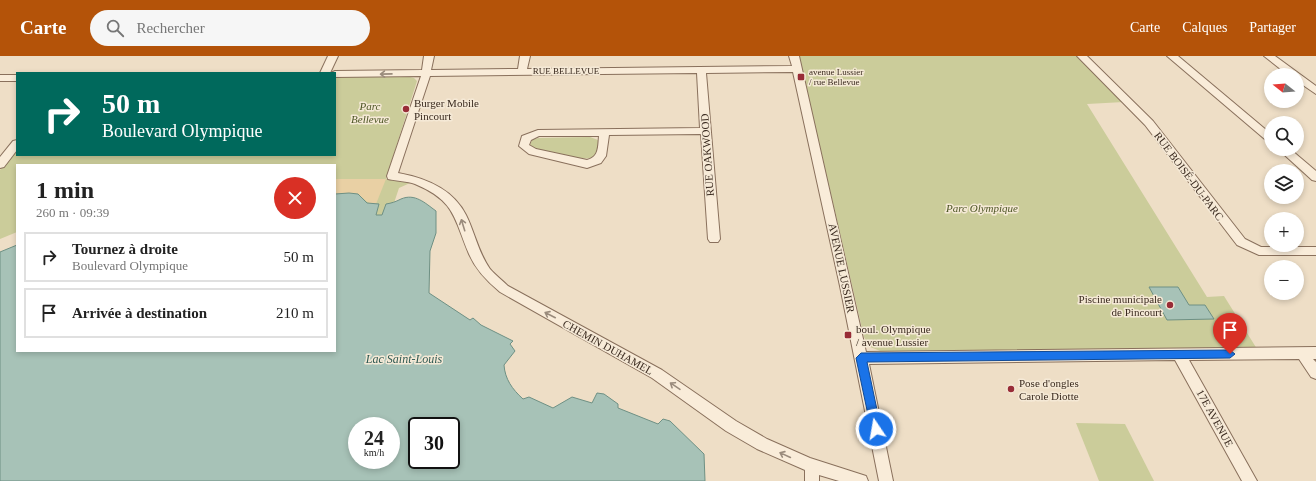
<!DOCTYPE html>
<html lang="fr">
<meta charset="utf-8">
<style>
body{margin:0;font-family:"Times New Roman",serif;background:#f6f6f6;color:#222;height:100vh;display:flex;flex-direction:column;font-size:15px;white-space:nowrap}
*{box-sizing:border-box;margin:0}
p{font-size:13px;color:#767676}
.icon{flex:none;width:22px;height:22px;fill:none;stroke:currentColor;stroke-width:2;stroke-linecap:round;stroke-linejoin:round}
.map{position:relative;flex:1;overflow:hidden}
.sheet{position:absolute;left:16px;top:108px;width:320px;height:188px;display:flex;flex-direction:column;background:#fff;border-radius:0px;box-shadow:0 2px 6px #0003}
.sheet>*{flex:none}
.hud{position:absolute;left:16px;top:16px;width:320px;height:84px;border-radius:0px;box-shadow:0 2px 6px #0003;background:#00695c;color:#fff;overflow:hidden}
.needle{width:26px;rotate:287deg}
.fabs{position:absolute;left:1264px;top:12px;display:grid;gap:8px}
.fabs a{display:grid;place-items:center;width:40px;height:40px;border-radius:50%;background:#fff;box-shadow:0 2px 6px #0003;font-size:20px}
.speed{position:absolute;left:348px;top:361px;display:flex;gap:8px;font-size:20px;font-weight:700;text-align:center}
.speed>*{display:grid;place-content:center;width:52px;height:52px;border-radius:50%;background:#fff;box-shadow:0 2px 6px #0003;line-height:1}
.speed small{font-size:10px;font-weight:400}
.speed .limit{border:2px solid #111;border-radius:6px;background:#fff;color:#111}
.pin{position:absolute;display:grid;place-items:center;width:34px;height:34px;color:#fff;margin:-41px -17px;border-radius:50% 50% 50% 0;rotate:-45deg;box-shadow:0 0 4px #0007}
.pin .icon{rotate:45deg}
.me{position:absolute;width:44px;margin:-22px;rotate:348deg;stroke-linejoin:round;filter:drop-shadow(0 0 3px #0008)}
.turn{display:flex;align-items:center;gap:14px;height:84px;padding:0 20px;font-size:18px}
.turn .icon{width:52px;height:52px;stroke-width:2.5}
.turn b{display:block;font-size:28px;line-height:34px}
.round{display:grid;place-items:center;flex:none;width:42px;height:42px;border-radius:21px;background:#f6f6f6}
.summary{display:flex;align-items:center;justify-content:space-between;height:68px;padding:0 20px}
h1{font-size:24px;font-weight:800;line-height:30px}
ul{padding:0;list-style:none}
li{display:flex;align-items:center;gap:12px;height:50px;margin:0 8px 6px;padding:0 12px;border:2px solid #e0e0e0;border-radius:0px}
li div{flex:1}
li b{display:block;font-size:15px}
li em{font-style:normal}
header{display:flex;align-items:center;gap:24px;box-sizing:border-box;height:56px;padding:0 20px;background:#b45309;color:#fff}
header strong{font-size:19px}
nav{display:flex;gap:22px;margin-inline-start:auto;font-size:14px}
.search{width:280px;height:36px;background:#f6f6f6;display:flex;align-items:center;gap:10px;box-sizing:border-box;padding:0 14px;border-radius:22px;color:#767676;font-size:15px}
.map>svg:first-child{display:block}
.green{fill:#cbcc9a}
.sand{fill:#e9d0a4}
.water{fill:#a7c2b7;stroke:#6e9084;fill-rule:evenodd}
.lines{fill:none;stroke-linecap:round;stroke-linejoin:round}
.street-casing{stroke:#89705c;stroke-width:2}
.street{fill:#f9ecd9;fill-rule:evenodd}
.oneway{stroke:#9a8b7c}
.route{fill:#1a73e8;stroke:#114b97}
.poi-dot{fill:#982c37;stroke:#f5e9d6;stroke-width:1.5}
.labels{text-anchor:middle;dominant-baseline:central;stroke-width:3;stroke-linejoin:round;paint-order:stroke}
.far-street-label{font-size:9px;fill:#3a2a1f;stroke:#f5e9d6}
.far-poi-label{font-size:9px;fill:#3a2a1f;stroke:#f5e9d6;text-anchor:start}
.poi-label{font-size:11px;fill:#3a2a1f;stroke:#f5e9d6;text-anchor:start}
.park-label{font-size:11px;font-style:italic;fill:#4e5626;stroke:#f5e9d6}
.street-label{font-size:11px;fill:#3a2a1f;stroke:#f5e9d6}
.water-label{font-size:12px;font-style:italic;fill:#2f5952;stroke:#f5e9d6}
</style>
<header>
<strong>Carte</strong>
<div class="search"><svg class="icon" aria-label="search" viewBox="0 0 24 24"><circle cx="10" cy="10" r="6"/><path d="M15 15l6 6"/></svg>Rechercher</div>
<nav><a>Carte</a><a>Calques</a><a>Partager</a></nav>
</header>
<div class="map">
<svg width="1316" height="425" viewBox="0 0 1316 425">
<rect width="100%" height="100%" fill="#eedec6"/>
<g class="green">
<path d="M799,0H1076L1124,46L1087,48L1207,241L1224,240L1257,293L883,296L870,291L864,281Z"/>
<path d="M406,20L414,22L417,25L386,123L410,127L399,132L394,147L382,159H375L376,148L367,147C358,137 348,137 335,138V109H17V176L0,183V114L17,93V99H335V21Z"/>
<path d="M590,81L598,84C598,89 599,96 596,99C587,109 547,95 535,92L530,89L532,84L538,82Z"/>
<path d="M1076,367L1125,368L1154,425H1099Z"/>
</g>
<path class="sand" d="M335,123H386L376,148C366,149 366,142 359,140C351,137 343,138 335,138Z"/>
<g class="water">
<path d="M349,137L358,138L367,147L379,148L376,159H382L386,148C392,147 395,146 401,143C415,137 425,147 436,155V177L430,195L429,237L470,264L473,262L481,269L513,285L510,288L515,295L504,309C505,323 512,333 523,343L529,341L553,352L572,341L592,347L597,337L604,338L618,348V352L658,368L663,363L670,365L704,398L705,425H0V196L17,189V295H335V138ZM357,370H391V404H357ZM417,370H451V404H417Z"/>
<path d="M1149,231H1178L1189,249H1205L1214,263L1167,264Z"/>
</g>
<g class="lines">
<defs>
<g id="street">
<path d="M328,0H338L330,17H320Z"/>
<path d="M424,0H434L431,14L518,13L520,0H530L527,13L792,10L789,0H799L866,296L1316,291V303H1313L1316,306V323L1311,321L1299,303L1189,304L1257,425H1242L1175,304L869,308L893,425H879L840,230L793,16L706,17L720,183L718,186H710L708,183L701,78L609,79L606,100L601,107L587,112L529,98L519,90L522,80L538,74L700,72L697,17L430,20L398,117C426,122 453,133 466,159C475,177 478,196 490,213C495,219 502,224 508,230L662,314L736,365L767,383L810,402L866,420L868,425H839L819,419V425H805V414L757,393L726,375L652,322L500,236C487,225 476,214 469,198C454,163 456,145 415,128C407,125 397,125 388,123L387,120L421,20L335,21V17H331L335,15L422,14ZM539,80H599C598,91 599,101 587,104L536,93L529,89L531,84Z"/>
<path d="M1077,0H1087L1153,65L1245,183L1261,191H1316V199H1259L1237,189L1145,69Z"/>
<path d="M1167,0H1178L1271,78V86L1267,85Z"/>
<path d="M1264,0H1275L1316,30V38L1297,25V19H1288Z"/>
<rect x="0" y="19" width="17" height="6"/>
<path d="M17,84V94L4,111L0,112V101L13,85Z"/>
<path d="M1278,93H1290L1316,115V125L1312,124Z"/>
</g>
</defs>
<use href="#street" class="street-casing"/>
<use href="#street" class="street"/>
</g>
<defs><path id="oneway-shaft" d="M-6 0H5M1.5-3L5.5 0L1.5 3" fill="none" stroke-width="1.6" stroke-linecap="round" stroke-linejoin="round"/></defs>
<g class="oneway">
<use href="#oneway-shaft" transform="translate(386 18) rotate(179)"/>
<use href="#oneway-shaft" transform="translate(463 169) rotate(-107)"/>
<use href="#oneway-shaft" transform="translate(550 259) rotate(-153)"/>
<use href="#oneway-shaft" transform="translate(675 330) rotate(-146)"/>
<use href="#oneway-shaft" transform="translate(785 399) rotate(-155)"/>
</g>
<path class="route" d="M1230,294L1235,298L1230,302L867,306L881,373L880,377L876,378L872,377L871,373L856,302L861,297Z"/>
<g class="poi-dot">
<rect x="797" y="17" width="8" height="8" rx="2"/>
<circle cx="406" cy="53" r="4"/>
<circle cx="1170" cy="249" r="4"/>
<rect x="844" y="275" width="8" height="8" rx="2"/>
<circle cx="1011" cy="333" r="4"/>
</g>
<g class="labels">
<g class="far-street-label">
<text x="566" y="15">RUE BELLEVUE</text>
</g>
<g class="far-poi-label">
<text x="809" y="16">avenue Lussier<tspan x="809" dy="10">/ rue Bellevue</tspan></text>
</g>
<g class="poi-label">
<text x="414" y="47">Burger Mobile<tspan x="414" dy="13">Pincourt</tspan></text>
<text x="1162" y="243" text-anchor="end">Piscine municipale<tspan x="1162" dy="13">de Pincourt</tspan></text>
<text x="856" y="273">boul. Olympique<tspan x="856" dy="13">/ avenue Lussier</tspan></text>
<text x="1019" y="327">Pose d'ongles<tspan x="1019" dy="13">Carole Diotte</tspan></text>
</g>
<g class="park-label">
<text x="370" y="50">Parc<tspan x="370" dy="13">Bellevue</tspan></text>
<text x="982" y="152">Parc Olympique</text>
</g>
<g class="street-label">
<text transform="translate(707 99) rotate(-94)">RUE OAKWOOD</text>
<text transform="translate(1189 120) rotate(53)">RUE BOISÉ-DU-PARC</text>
<text transform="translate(842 212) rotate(78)">AVENUE LUSSIER</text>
<text transform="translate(608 291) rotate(29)">CHEMIN DUHAMEL</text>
<text transform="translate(1215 362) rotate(61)">17E AVENUE</text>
</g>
<g class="water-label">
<text x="404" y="303">Lac Saint-Louis</text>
</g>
</g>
</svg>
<div class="fabs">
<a><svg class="needle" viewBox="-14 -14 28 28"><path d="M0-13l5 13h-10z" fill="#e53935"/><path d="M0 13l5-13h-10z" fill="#767676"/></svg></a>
<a><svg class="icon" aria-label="search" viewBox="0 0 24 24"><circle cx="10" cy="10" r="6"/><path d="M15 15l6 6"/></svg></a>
<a><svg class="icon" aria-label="layers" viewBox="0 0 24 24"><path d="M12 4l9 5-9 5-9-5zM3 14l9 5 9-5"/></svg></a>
<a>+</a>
<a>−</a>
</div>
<div class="speed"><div>24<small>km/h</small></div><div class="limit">30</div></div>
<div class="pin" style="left:1230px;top:298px;background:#d93025"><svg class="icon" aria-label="arrive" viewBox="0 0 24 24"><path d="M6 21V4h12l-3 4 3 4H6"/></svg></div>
<svg class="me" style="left:876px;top:373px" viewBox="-20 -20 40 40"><circle r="17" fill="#1a73e8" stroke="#fff" stroke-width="3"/><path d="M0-11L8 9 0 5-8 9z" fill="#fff"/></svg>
<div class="hud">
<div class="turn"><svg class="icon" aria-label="right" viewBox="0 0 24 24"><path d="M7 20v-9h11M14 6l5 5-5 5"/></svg><div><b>50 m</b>Boulevard Olympique</div></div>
</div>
<section class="sheet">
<div class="summary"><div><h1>1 min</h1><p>260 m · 09:39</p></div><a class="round" style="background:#d93025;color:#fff"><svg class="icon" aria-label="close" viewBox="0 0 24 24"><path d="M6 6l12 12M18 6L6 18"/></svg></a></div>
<ul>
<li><svg class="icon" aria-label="right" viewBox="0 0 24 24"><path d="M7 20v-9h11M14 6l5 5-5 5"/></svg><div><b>Tournez à droite</b><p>Boulevard Olympique</p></div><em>50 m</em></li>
<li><svg class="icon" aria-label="arrive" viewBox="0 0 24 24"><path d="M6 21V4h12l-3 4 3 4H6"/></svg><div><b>Arrivée à destination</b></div><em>210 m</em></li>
</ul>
</section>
</div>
